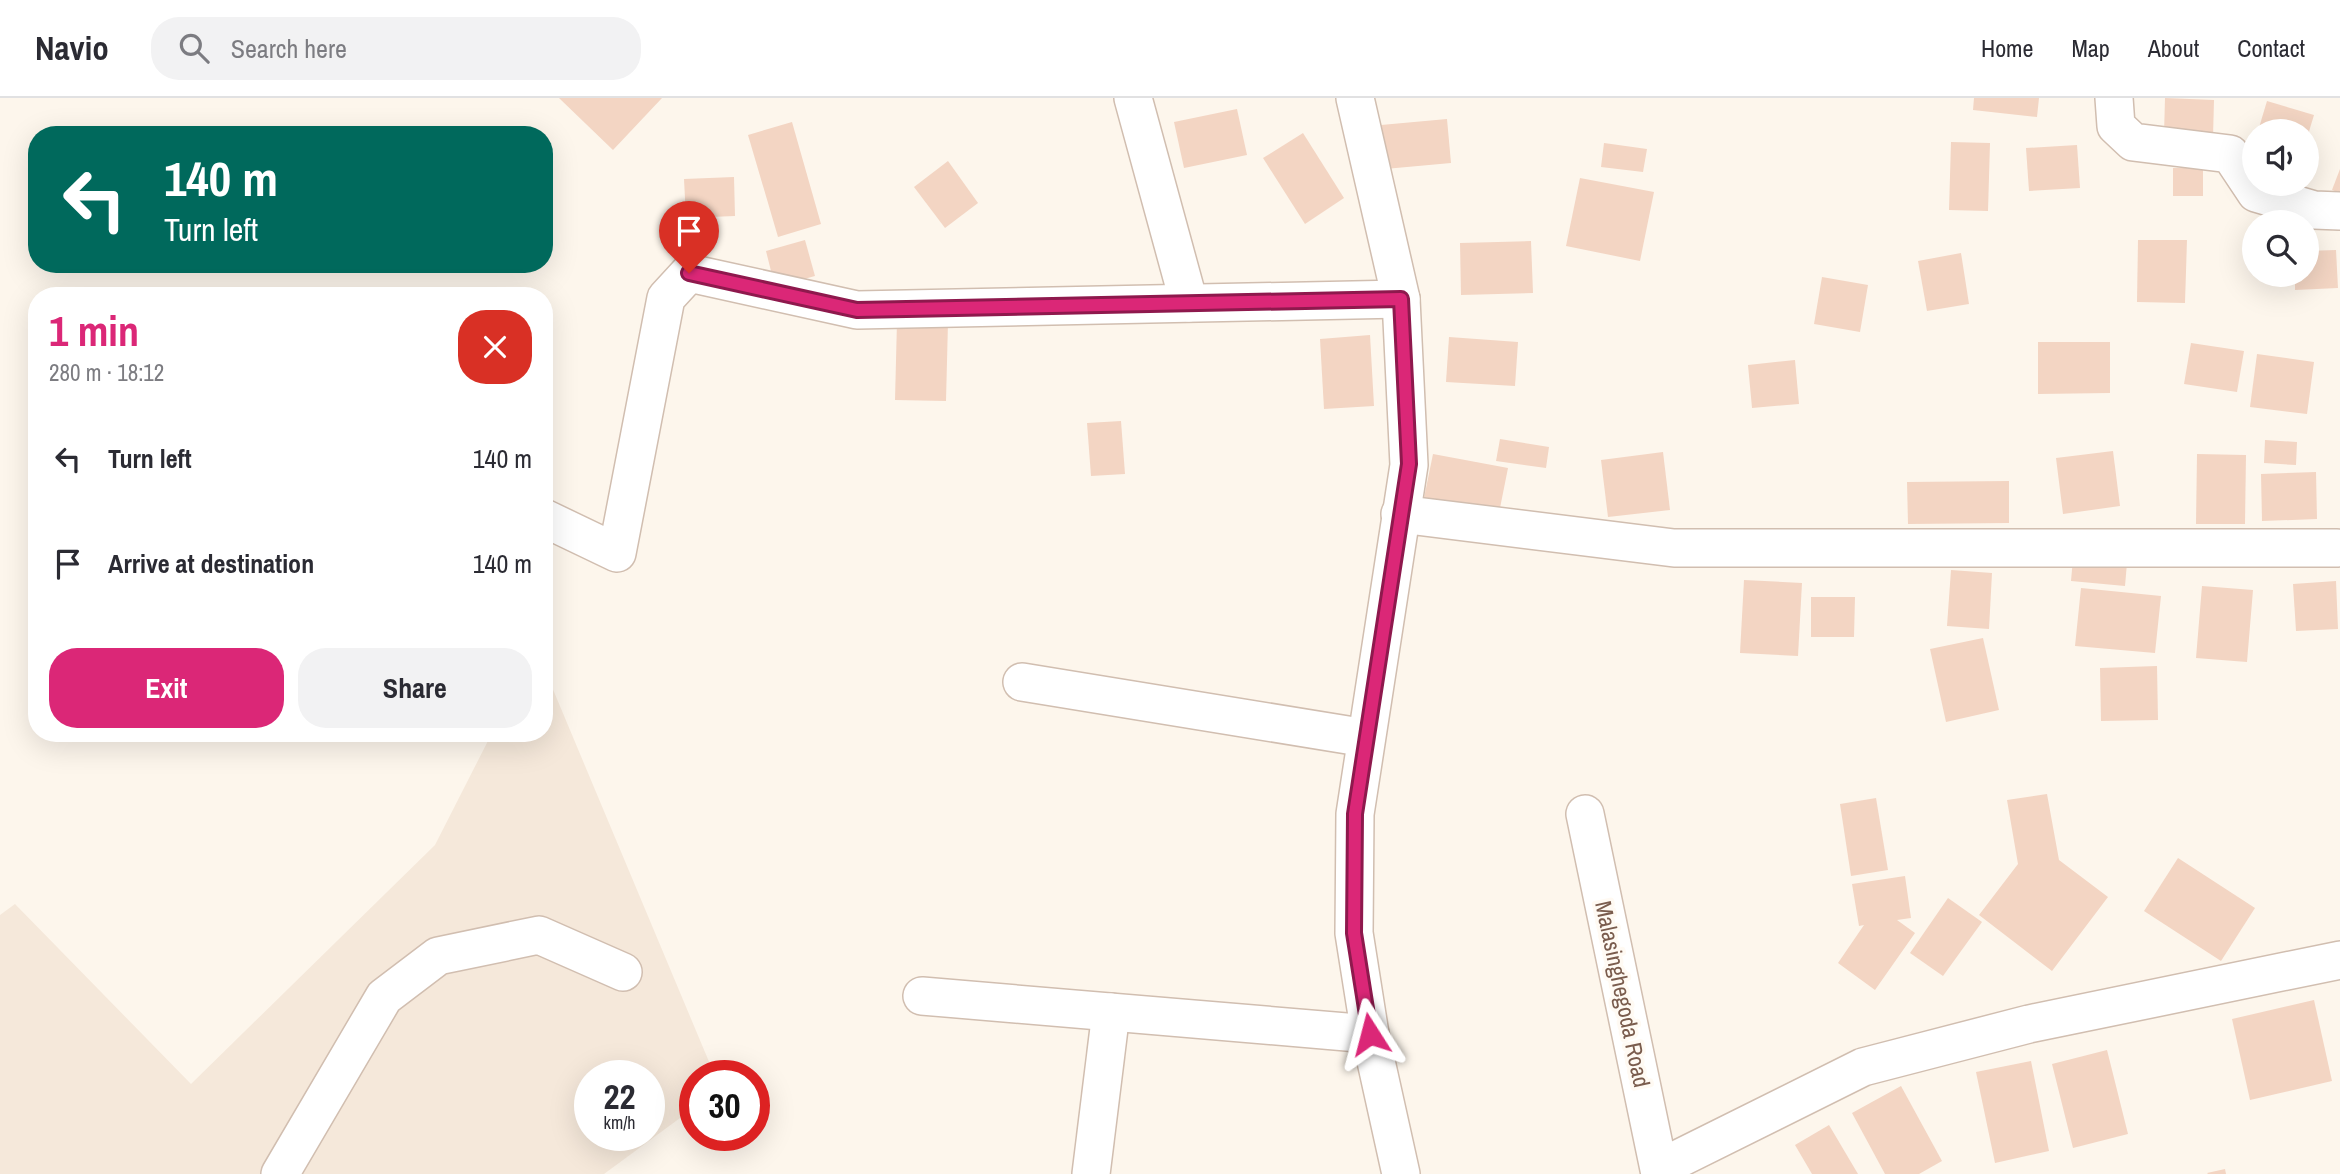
<!DOCTYPE html>
<meta charset="utf-8">
<style>
body{margin:0;font-family:"Archivo Narrow",sans-serif;background:#f2f2f3;color:#2b2b33;height:100vh;display:flex;flex-direction:column;font-size:26px;white-space:nowrap}
*{box-sizing:border-box;margin:0}
p{font-size:23px;color:#7c7c81}
.icon{flex:none;width:38px;height:38px;fill:none;stroke:currentColor;stroke-width:2;stroke-linecap:round;stroke-linejoin:round}
.map{position:relative;flex:1;overflow:hidden}
.drawer{position:absolute;left:28px;top:189px;width:525px;height:455px;display:flex;flex-direction:column;background:#fff;border-radius:28px;box-shadow:0 7px 28px #0002}
.drawer>*{flex:none}
.top-card{position:absolute;left:28px;top:28px;width:525px;height:147px;border-radius:28px;box-shadow:0 7px 28px #0002;background:#00695c;color:#fff;overflow:hidden}
.buttons{position:absolute;left:2242px;top:21px;display:grid;gap:14px}
.buttons a{display:grid;place-items:center;width:77px;height:77px;border-radius:50%;background:#fff;box-shadow:0 7px 28px #0002;font-size:35px}
.speed{position:absolute;left:574px;top:962px;display:flex;gap:14px;font-size:35px;font-weight:700;text-align:center}
.speed>*{display:grid;place-content:center;width:91px;height:91px;border-radius:50%;background:#fff;box-shadow:0 7px 28px #0002;line-height:1}
.speed small{font-size:18px;font-weight:400}
.speed .limit{border:10px solid #d22;background:#fff;color:#111}
.pin{position:absolute;display:grid;place-items:center;width:60px;height:60px;color:#fff;margin:-72px -30px;border-radius:50% 50% 50% 0;rotate:-45deg;box-shadow:0 0 7px #0007}
.pin .icon{rotate:45deg}
.me{position:absolute;width:77px;margin:-38px;rotate:351deg;stroke-linejoin:round;filter:drop-shadow(0 0 5px #0008)}
.turn{display:flex;align-items:center;gap:24px;height:147px;padding:0 21px;font-size:32px}
.turn .icon{width:91px;height:91px;stroke-width:2.5}
.turn b{display:block;font-size:49px;line-height:60px}
.round{display:grid;place-items:center;flex:none;width:74px;height:74px;border-radius:28px;background:#f2f2f3}
.overview{display:flex;align-items:center;justify-content:space-between;height:119px;padding:0 21px}
h1{font-size:42px;font-weight:700;line-height:52px;color:#db2777}
.action{display:flex;gap:14px;margin-top:auto;padding:14px 21px}
.action a{flex:1;height:80px;border-radius:28px;background:#db2777;color:#fff;font-size:28px;font-weight:700;line-height:80px;text-align:center}
.action a+a{background:#f2f2f3;color:#2b2b33}
ul{padding:0;list-style:none}
li{display:flex;align-items:center;gap:21px;height:105px;padding:0 21px}
li div{flex:1}
li b{display:block;font-size:26px}
li em{font-style:normal}
header{display:flex;align-items:center;gap:42px;box-sizing:border-box;height:98px;padding:0 35px;background:#fff;border-bottom:2px solid #e1e1e2}
header strong{font-size:33px}
nav{display:flex;gap:38px;margin-inline-start:auto;font-size:24px}
.search{width:490px;height:63px;background:#f2f2f3;display:flex;align-items:center;gap:18px;box-sizing:border-box;padding:0 24px;border-radius:28px;color:#7c7c81;font-size:26px}
.map>svg:first-child{display:block}
.residential{fill:#f5e8da;fill-rule:evenodd}
.building{fill:#f3d5c3}
.lines{fill:none;stroke-linecap:round;stroke-linejoin:round}
.street-casing{stroke:#d1beb0;stroke-width:40}
.street{stroke:#fff;stroke-width:37}
.route-casing{stroke:#8e194d;stroke-width:18}
.route{stroke:#db2777;stroke-width:12}
.labels{text-anchor:middle;dominant-baseline:central;stroke-width:7;stroke-linejoin:round;paint-order:stroke}
.street-label{font-size:23px;fill:#7a5c4d;stroke:#fffaf3}
</style>
<header>
<strong>Navio</strong>
<div class="search"><svg class="icon" aria-label="search" viewBox="0 0 24 24"><circle cx="10" cy="10" r="6"/><path d="M15 15l6 6"/></svg>Search here</div>
<nav><a>Home</a><a>Map</a><a>About</a><a>Contact</a></nav>
</header>
<div class="map">
<svg width="2340" height="1076" viewBox="0 0 2340 1076">
<rect width="100%" height="100%" fill="#fdf6ec"/>
<path class="residential" d="M544,570L715,978H695V1009L604,1076H0V817L15,806L191,986L435,747L492,635H544ZM590,978H649V1038H590Z"/>
<g class="building">
<path d="M559,0H662L613,52Z"/>
<path d="M1974,0H2039L2037,19L1973,12Z"/>
<path d="M2165,0L2214,2L2213,39L2164,37Z"/>
<path d="M2267,3L2314,17L2307,40L2306,33H2258Z"/>
<path d="M1237,11L1247,57L1184,70L1174,24Z"/>
<path d="M1447,21L1451,65L1385,71L1381,27Z"/>
<path d="M792,24L821,126L778,139L748,37Z"/>
<path d="M1303,35L1344,100L1305,126L1263,60Z"/>
<path d="M1951,44L1990,45L1988,113L1949,112Z"/>
<path d="M1604,45L1647,51L1643,74L1601,69Z"/>
<path d="M2077,47L2080,90L2029,93L2026,50Z"/>
<path d="M948,63L978,105L945,130L914,89Z"/>
<rect x="2173" y="70" width="30" height="28"/>
<path d="M2340,71V95L2332,92Z"/>
<path d="M734,79L735,118L686,120L684,81Z"/>
<path d="M1580,80L1654,94L1640,163L1566,148Z"/>
<path d="M805,142L815,178L775,189L766,153Z"/>
<path d="M2138,142H2187L2185,205L2137,204Z"/>
<path d="M1531,143L1533,195L1461,197L1460,145Z"/>
<path d="M2336,152L2338,190L2295,192V177H2306V153Z"/>
<path d="M1961,155L1969,206L1927,213L1918,163Z"/>
<path d="M1822,179L1868,187L1860,234L1814,226Z"/>
<path d="M897,223L948,224L946,303L895,302Z"/>
<path d="M1370,237L1374,308L1324,311L1320,241Z"/>
<path d="M1449,239L1518,244L1515,288L1446,284Z"/>
<path d="M2038,244H2110V295L2038,296Z"/>
<path d="M2191,245L2244,253L2237,294L2184,286Z"/>
<path d="M2257,256L2314,264L2307,316L2250,309Z"/>
<path d="M1795,262L1799,306L1752,310L1748,267Z"/>
<path d="M1121,323L1125,376L1091,378L1087,325Z"/>
<path d="M1500,341L1549,349L1546,370L1496,363Z"/>
<path d="M2265,342L2297,344L2296,367L2264,365Z"/>
<path d="M2113,353L2120,408L2063,416L2056,360Z"/>
<path d="M1663,354L1670,412L1608,419L1601,362Z"/>
<path d="M1433,356L1508,370L1499,415L1424,400Z"/>
<path d="M2197,356L2246,357L2245,426H2196Z"/>
<path d="M2316,374L2317,421L2262,423L2261,376Z"/>
<path d="M2009,383V425L1908,426L1907,384Z"/>
<path d="M2073,460L2127,465L2125,488L2071,483Z"/>
<path d="M1951,472L1992,475L1989,531L1947,528Z"/>
<path d="M1744,482L1802,485L1798,558L1740,555Z"/>
<path d="M2336,483L2338,531L2296,533L2293,486Z"/>
<path d="M2202,488L2253,492L2247,564L2196,560Z"/>
<path d="M2081,490L2161,498L2155,555L2075,548Z"/>
<path d="M1811,499H1855L1854,539H1811Z"/>
<path d="M1983,540L1999,612L1946,624L1930,551Z"/>
<path d="M2157,568L2158,622L2101,623L2100,570Z"/>
<path d="M2047,696L2059,762L2108,799L2052,873L1979,817L2018,766L2007,702Z"/>
<path d="M1876,700L1888,772L1851,778L1840,706Z"/>
<path d="M2178,760L2255,810L2221,863L2144,813Z"/>
<path d="M1905,778L1911,820L1897,822L1915,835L1875,892L1838,865L1864,827L1859,828L1852,786Z"/>
<path d="M1948,800L1982,824L1943,878L1910,855Z"/>
<path d="M2314,902L2332,983L2250,1002L2232,921Z"/>
<path d="M2107,952L2128,1036L2073,1050L2052,966Z"/>
<path d="M2031,963L2049,1053L1995,1065L1976,974Z"/>
<path d="M1901,988L1942,1063L1919,1076H1885L1852,1015Z"/>
<path d="M1829,1027L1858,1076H1812L1795,1047Z"/>
<path d="M2225,1071L2226,1076H2208L2207,1075Z"/>
</g>
<g class="lines">
<defs>
<g id="street">
<path d="M1133,0L1189,205"/>
<path d="M1355,0L1401,201L1409,367L1355,716L1354,835L1370,936L1401,1076"/>
<path d="M2114,0L2116,28L2133,44L2230,56L2256,95L2314,112L2340,113"/>
<path d="M1400,416L1674,450H2337"/>
<path d="M544,420L617,455L666,200L689,175L857,212L1401,201"/>
<path d="M1022,584L1366,640"/>
<path d="M1585,716L1660,1076"/>
<path d="M922,898L1370,936"/>
<path d="M1660,1070L1863,969L2029,926L2340,862"/>
<path d="M280,1076L384,899L438,858L539,837L623,874"/>
<path d="M1091,1076L1111,914"/>
</g>
</defs>
<use href="#street" class="street-casing"/>
<use href="#street" class="street"/>
</g>
<g class="lines">
<defs>
<path id="route" d="M689,175L857,212L1401,201L1409,366L1355,716L1354,835L1370,936"/>
</defs>
<use href="#route" class="route-casing"/>
<use href="#route" class="route"/>
</g>
<g class="labels">
<g class="street-label">
<text transform="translate(1623 896) rotate(78)">Malasinghegoda Road</text>
</g>
</g>
</svg>
<div class="buttons">
<a><svg class="icon" aria-label="sound" viewBox="0 0 24 24"><path d="M4 9h4l5-4v14l-5-4H4zM17 9q2 3 0 6"/></svg></a>
<a><svg class="icon" aria-label="search" viewBox="0 0 24 24"><circle cx="10" cy="10" r="6"/><path d="M15 15l6 6"/></svg></a>
</div>
<div class="speed"><div>22<small>km/h</small></div><div class="limit">30</div></div>
<div class="pin" style="left:689px;top:175px;background:#d93025"><svg class="icon" aria-label="arrive" viewBox="0 0 24 24"><path d="M6 21V4h12l-3 4 3 4H6"/></svg></div>
<svg class="me" style="left:1370px;top:936px" viewBox="-20 -20 40 40"><path d="M0-17L14 15 0 8-14 15z" fill="#db2777" stroke="#fff" stroke-width="4"/></svg>
<div class="top-card">
<div class="turn"><svg class="icon" aria-label="left" viewBox="0 0 24 24"><path d="M17 20v-9H6M10 6l-5 5 5 5"/></svg><div><b>140 m</b>Turn left</div></div>
</div>
<section class="drawer">
<div class="overview"><div><h1>1 min</h1><p>280 m · 18:12</p></div><a class="round" style="background:#d93025;color:#fff"><svg class="icon" aria-label="close" viewBox="0 0 24 24"><path d="M6 6l12 12M18 6L6 18"/></svg></a></div>
<ul>
<li><svg class="icon" aria-label="left" viewBox="0 0 24 24"><path d="M17 20v-9H6M10 6l-5 5 5 5"/></svg><div><b>Turn left</b></div><em>140 m</em></li>
<li><svg class="icon" aria-label="arrive" viewBox="0 0 24 24"><path d="M6 21V4h12l-3 4 3 4H6"/></svg><div><b>Arrive at destination</b></div><em>140 m</em></li>
</ul>
<div class="action"><a>Exit</a><a>Share</a></div>
</section>
</div>
